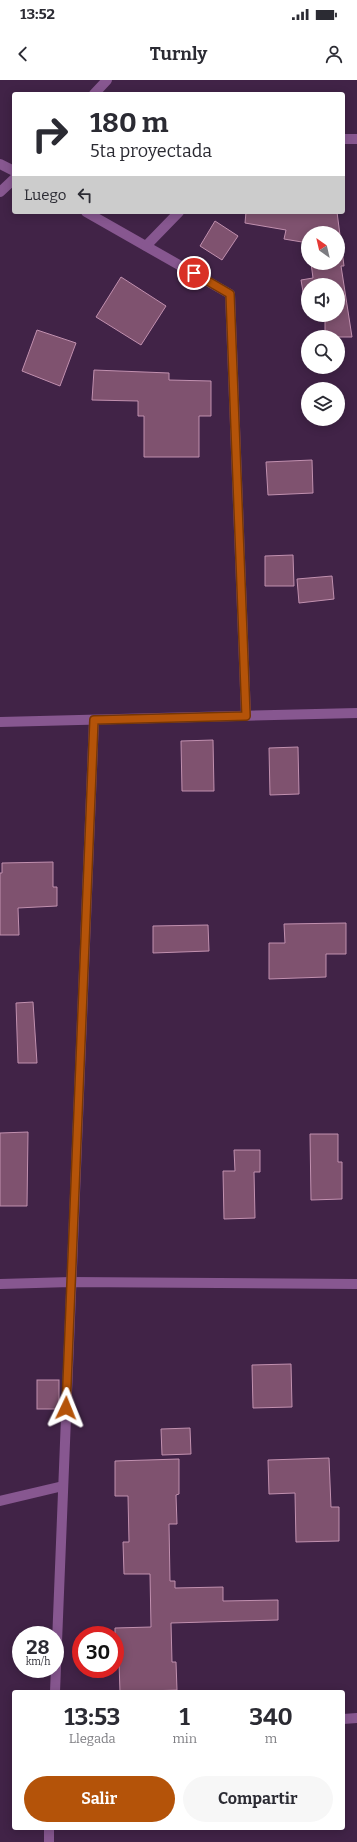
<!DOCTYPE html>
<html lang="es">
<style>
body{margin:0;font-family:Bitter,serif;background:#f7f7f7;color:#2b2b33;height:100vh;display:flex;flex-direction:column;font-size:15px;white-space:nowrap}
*{box-sizing:border-box;margin:0}
p{font-size:13px;color:#7c7c81}
.icon{flex:none;width:22px;height:22px;fill:none;stroke:currentColor;stroke-width:2;stroke-linecap:round;stroke-linejoin:round}
.map{position:relative;flex:1;overflow:hidden}
.drawer{position:absolute;left:12px;top:1610px;width:333px;height:140px;display:flex;flex-direction:column;background:#fff;border-radius:4px;box-shadow:0 2px 10px #0003}
.drawer>*{flex:none}
.hud{position:absolute;left:12px;top:12px;width:333px;height:122px;border-radius:4px;box-shadow:0 2px 10px #0003;background:#fff;color:#2b2b33;overflow:hidden}
.needle{width:26px;rotate:326deg}
.controls{position:absolute;left:301px;top:146px;display:grid;gap:8px}
.controls a{display:grid;place-items:center;width:44px;height:44px;border-radius:50%;background:#fff;box-shadow:0 2px 10px #0003;font-size:20px}
.speed{position:absolute;left:12px;top:1546px;display:flex;gap:8px;font-size:20px;font-weight:700;text-align:center}
.speed>*{display:grid;place-content:center;width:52px;height:52px;border-radius:50%;background:#fff;box-shadow:0 2px 10px #0003;line-height:1}
.speed small{font-size:10px;font-weight:400}
.speed .limit{border:6px solid #d22;background:#fff;color:#111}
.pin{position:absolute;display:grid;place-items:center;width:34px;height:34px;color:#fff;margin:-17px;border:2px solid #fff;border-radius:50%;box-shadow:0 1px 4px #0007}
.me{position:absolute;width:44px;margin:-22px;rotate:2deg;stroke-linejoin:round;filter:drop-shadow(0 0 3px #0008)}
.turn{display:flex;align-items:center;gap:14px;height:84px;padding:0 12px;font-size:18px}
.turn .icon{width:52px;height:52px;stroke-width:2.5}
.turn b{display:block;font-size:28px;line-height:34px}
.then{display:flex;align-items:center;height:38px;padding:0 12px;background:#0003;gap:8px;font-size:15px}
.eta{display:flex;justify-content:space-evenly;align-items:center;height:68px;text-align:center}
.eta b{font-size:24px;font-weight:700;line-height:28px}
.action{display:flex;gap:8px;margin-top:auto;padding:8px 12px}
.action a{flex:1;height:46px;border-radius:24px;background:#b45309;color:#fff;font-size:16px;font-weight:700;line-height:46px;text-align:center}
.action a+a{background:#f7f7f7;color:#2b2b33}
.status{display:flex;justify-content:space-between;align-items:center;height:28px;padding:0 20px;background:#fff;direction:ltr}
.status svg{height:11px;fill:currentColor}
header{display:flex;justify-content:space-between;align-items:center;height:52px;padding:0 12px;background:#fff;font-size:18px;font-weight:700}
.map>svg:first-child{display:block}
.building{fill:#7f526f;stroke:#c190af}
.lines{fill:none;stroke-linecap:round;stroke-linejoin:round}
.minor{stroke:#875790;stroke-width:10}
.route-casing{stroke:#753606;stroke-width:10}
.route{stroke:#b45309;stroke-width:7}
</style>
<div class="status"><b>13:52</b><svg viewBox="0 0 49 12"><path d="M0 12V9h3v3zM5 12V6h3v6zM10 12V3h3v9zM15 12V0h3v12zM26 1h20v11H26zM47 4h2v5h-2z"/></svg></div>
<header><svg class="icon" aria-label="back" viewBox="0 0 24 24"><path d="M15 5l-7 7 7 7"/></svg>Turnly<svg class="icon" aria-label="person" viewBox="0 0 24 24"><circle cx="12" cy="8" r="4"/><path d="M4 21q1-7 8-7t8 7"/></svg></header>
<div class="map">
<svg width="357" height="1762" viewBox="0 0 357 1762">
<rect width="100%" height="100%" fill="#412347"/>
<g class="building">
<path d="M246,132H337L344,186H341L352,257H325V235H338V205H308V228L306,229L301,200L313,198L311,183H338V153H308V163L284,159L286,150L245,143Z"/>
<path d="M215,141L238,156L222,180L200,166Z"/>
<path d="M121,197L166,226L141,265L96,237Z"/>
<path d="M37,250L76,263L60,306L22,291Z"/>
<path d="M94,290L169,293V300L211,301V336H199V377H144V336H138V321L92,320Z"/>
<path d="M312,380L313,413L268,415L266,382Z"/>
<path d="M293,475L294,506H265V476Z"/>
<path d="M332,496L334,519L299,523L297,499Z"/>
<path d="M213,660L214,711H182L181,661Z"/>
<path d="M298,667L299,714L270,715L269,668Z"/>
<path d="M53,782V807H57V826L18,828L19,855H0V793H2V783Z"/>
<path d="M346,843V874H326V897L269,899V863H285L284,844Z"/>
<path d="M208,845L209,871L153,873V846Z"/>
<path d="M33,922L37,983H18L16,923Z"/>
<path d="M28,1052L27,1126H0V1053Z"/>
<path d="M310,1054H338V1082H342V1119L311,1120Z"/>
<path d="M234,1070H260V1092H254L255,1138L224,1139L223,1091H235Z"/>
<path d="M291,1284L292,1327L253,1328L252,1285Z"/>
<rect x="37" y="1300" width="22" height="29"/>
<path d="M190,1348L191,1374L162,1375L161,1349Z"/>
<path d="M329,1378L331,1427H339V1461L296,1462L295,1413L269,1414L268,1380Z"/>
<path d="M179,1379V1414L176,1415L177,1444H169L170,1501H175V1508L223,1507V1521L278,1520V1540L171,1543L172,1582H176L177,1610L120,1612L119,1582H115V1548L151,1547L150,1494H124L123,1462H129L128,1416H115V1381Z"/>
</g>
<g class="lines">
<g class="minor">
<path d="M94,14L107,0"/>
<path d="M343,59H357"/>
<path d="M0,84L14,91"/>
<path d="M0,112L14,99"/>
<path d="M86,132L230,214L246,636"/>
<path d="M146,166L179,132"/>
<path d="M0,642L357,633"/>
<path d="M0,1204L71,1202L357,1204"/>
<path d="M0,1421L63,1406"/>
<path d="M55,1612L94,640"/>
<path d="M343,1639L357,1638"/>
<path d="M49,1762V1748"/>
</g>
</g>
<g class="lines">
<defs>
<path id="route" d="M66,1328L94,640L246,636L230,214L194,193"/>
</defs>
<use href="#route" class="route-casing"/>
<use href="#route" class="route"/>
</g>
</svg>
<div class="controls">
<a><svg class="needle" viewBox="-14 -14 28 28"><path d="M0-13l5 13h-10z" fill="#e53935"/><path d="M0 13l5-13h-10z" fill="#7c7c81"/></svg></a>
<a><svg class="icon" aria-label="sound" viewBox="0 0 24 24"><path d="M4 9h4l5-4v14l-5-4H4zM17 9q2 3 0 6"/></svg></a>
<a><svg class="icon" aria-label="search" viewBox="0 0 24 24"><circle cx="10" cy="10" r="6"/><path d="M15 15l6 6"/></svg></a>
<a><svg class="icon" aria-label="layers" viewBox="0 0 24 24"><path d="M12 4l9 5-9 5-9-5zM3 14l9 5 9-5"/></svg></a>
</div>
<div class="speed"><div>28<small>km/h</small></div><div class="limit">30</div></div>
<div class="pin" style="left:194px;top:193px;background:#d93025"><svg class="icon" aria-label="arrive" viewBox="0 0 24 24"><path d="M6 21V4h12l-3 4 3 4H6"/></svg></div>
<svg class="me" style="left:66px;top:1328px" viewBox="-20 -20 40 40"><path d="M0-17L14 15 0 8-14 15z" fill="#b45309" stroke="#fff" stroke-width="4"/></svg>
<div class="hud">
<div class="turn"><svg class="icon" aria-label="right" viewBox="0 0 24 24"><path d="M7 20v-9h11M14 6l5 5-5 5"/></svg><div><b>180 m</b>5ta proyectada</div></div>
<div class="then">Luego<svg class="icon" aria-label="left" viewBox="0 0 24 24"><path d="M17 20v-9H6M10 6l-5 5 5 5"/></svg></div>
</div>
<section class="drawer">
<div class="eta">
<div><b>13:53</b><p>Llegada</p></div>
<div><b>1</b><p>min</p></div>
<div><b>340</b><p>m</p></div>
</div>
<div class="action"><a>Salir</a><a>Compartir</a></div>
</section>
</div>
